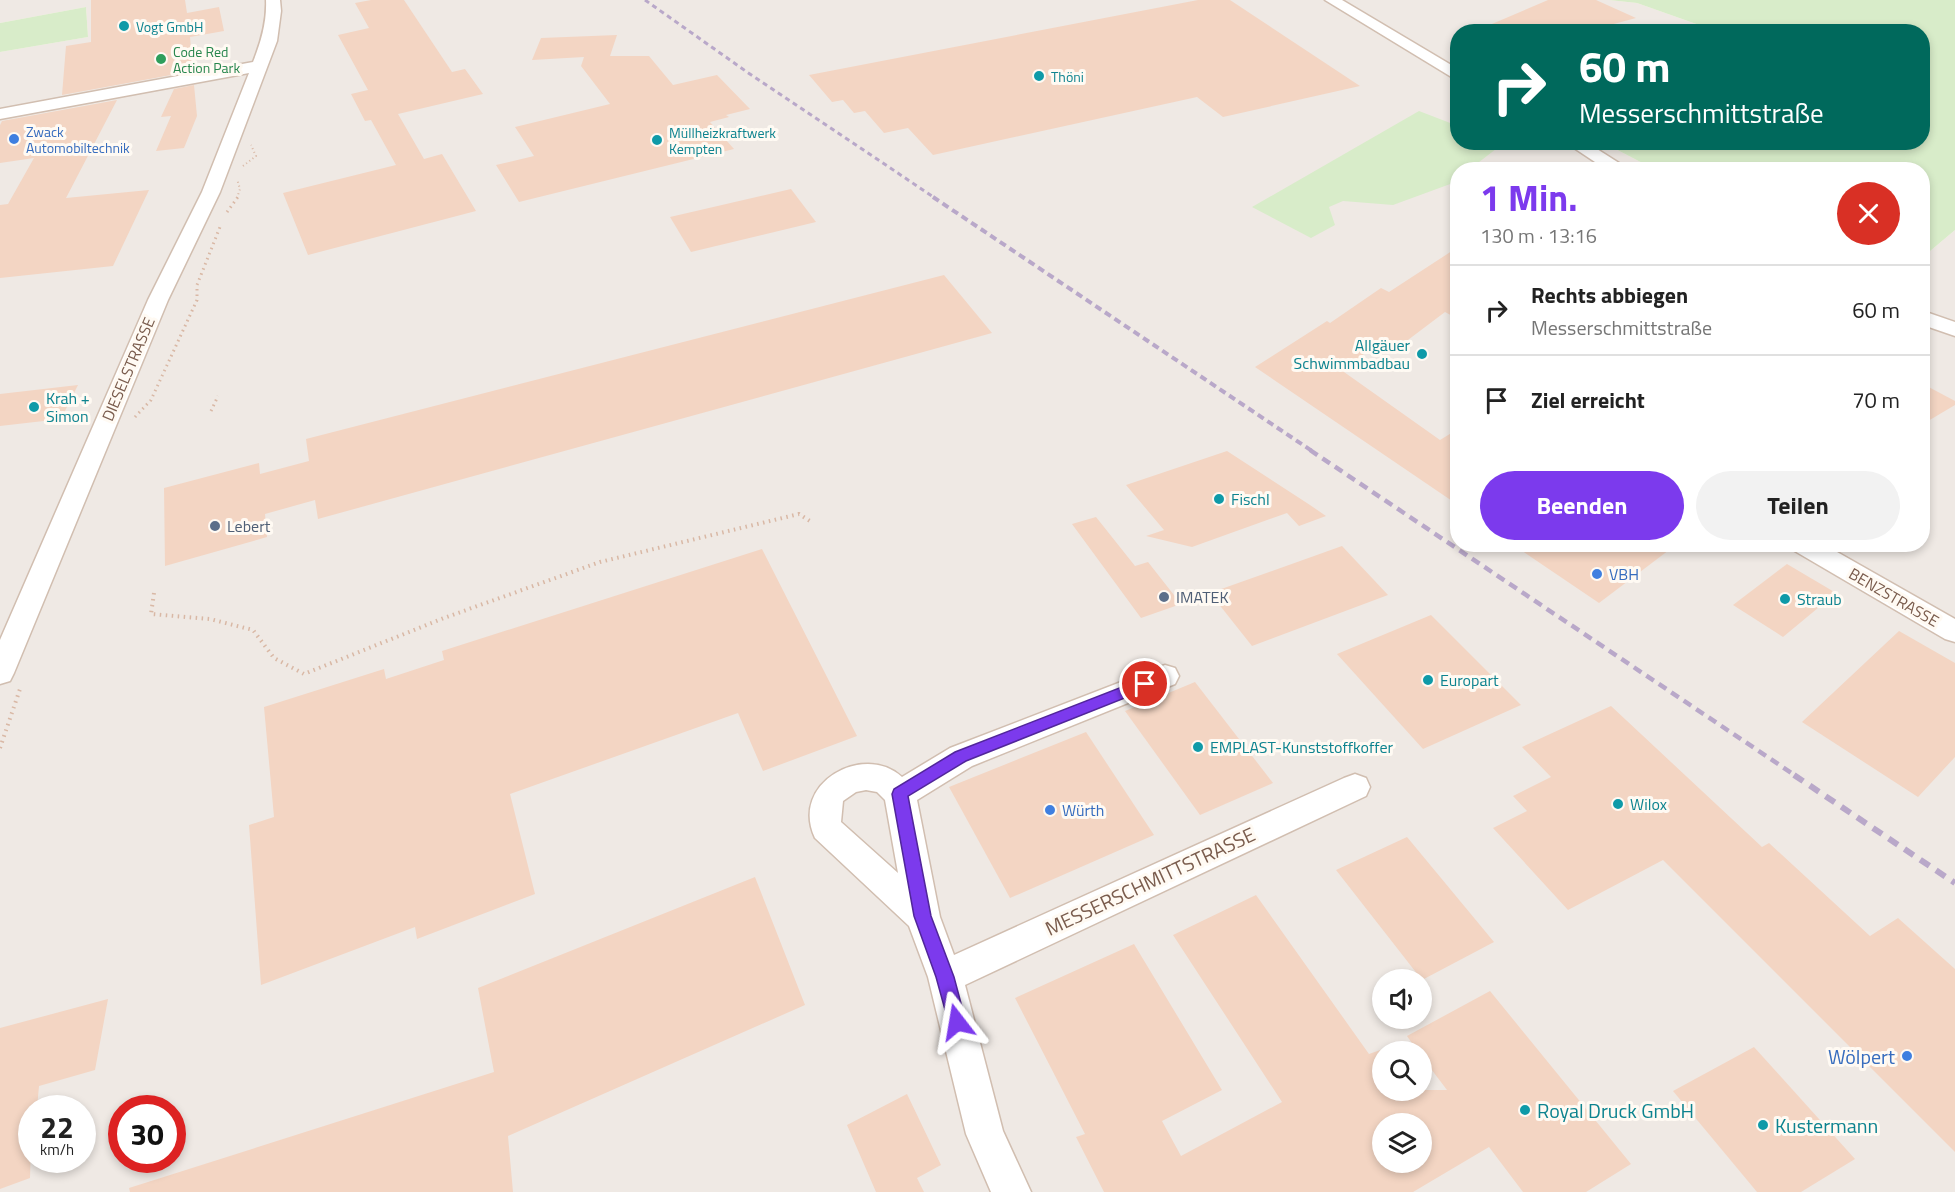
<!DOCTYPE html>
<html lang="de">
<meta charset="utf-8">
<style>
body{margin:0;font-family:"Titillium Web",sans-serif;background:#f2f2f2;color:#222;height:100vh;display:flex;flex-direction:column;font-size:22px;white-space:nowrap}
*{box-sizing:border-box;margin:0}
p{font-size:20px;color:#767676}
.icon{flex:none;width:33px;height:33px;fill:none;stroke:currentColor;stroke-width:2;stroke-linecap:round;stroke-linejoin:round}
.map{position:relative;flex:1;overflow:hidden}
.sheet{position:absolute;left:1450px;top:162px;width:480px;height:390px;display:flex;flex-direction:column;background:#fff;border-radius:24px;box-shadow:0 3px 9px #0003}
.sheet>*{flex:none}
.banner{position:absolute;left:1450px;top:24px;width:480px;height:126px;border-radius:24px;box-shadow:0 3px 9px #0003;background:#00695c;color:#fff;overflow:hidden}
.buttons{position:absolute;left:1372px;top:969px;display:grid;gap:12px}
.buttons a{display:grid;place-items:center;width:60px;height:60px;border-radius:50%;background:#fff;box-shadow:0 3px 9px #0003;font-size:30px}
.speed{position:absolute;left:18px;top:1095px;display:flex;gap:12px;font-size:30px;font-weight:700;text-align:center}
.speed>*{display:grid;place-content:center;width:78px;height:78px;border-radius:50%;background:#fff;box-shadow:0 3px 9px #0003;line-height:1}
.speed small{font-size:15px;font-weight:400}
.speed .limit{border:9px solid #d22;background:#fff;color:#111}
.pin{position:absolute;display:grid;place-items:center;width:51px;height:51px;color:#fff;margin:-26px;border:3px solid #fff;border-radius:50%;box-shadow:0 2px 6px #0007}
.me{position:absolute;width:66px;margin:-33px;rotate:346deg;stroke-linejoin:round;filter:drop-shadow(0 0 4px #0008)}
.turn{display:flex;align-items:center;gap:21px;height:126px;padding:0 30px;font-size:27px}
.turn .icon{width:78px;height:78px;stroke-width:2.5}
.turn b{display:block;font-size:42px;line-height:51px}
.round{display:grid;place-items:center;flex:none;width:63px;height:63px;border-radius:32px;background:#f2f2f2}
.summary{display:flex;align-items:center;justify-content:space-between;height:102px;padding:0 30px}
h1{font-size:36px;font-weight:700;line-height:45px;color:#7c3aed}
.primary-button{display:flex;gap:12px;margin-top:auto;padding:12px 30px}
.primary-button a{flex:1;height:69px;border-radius:36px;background:#7c3aed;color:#fff;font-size:24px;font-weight:700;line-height:69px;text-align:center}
.primary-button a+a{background:#f2f2f2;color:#222}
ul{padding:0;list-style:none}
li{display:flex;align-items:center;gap:18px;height:90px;padding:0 30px;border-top:2px solid #e0e0e0}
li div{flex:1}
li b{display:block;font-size:22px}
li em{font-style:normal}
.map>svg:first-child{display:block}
.industrial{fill:#efe9e4;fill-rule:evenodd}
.green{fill:#d8ecc9}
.building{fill:#f3d5c3;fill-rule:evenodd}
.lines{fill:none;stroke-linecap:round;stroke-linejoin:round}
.minor-casing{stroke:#d1beb0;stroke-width:3}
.path-far2{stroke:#d9b8a5;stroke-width:2;stroke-dasharray:1 3;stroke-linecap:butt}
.path-far1{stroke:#d9b8a5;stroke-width:3;stroke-dasharray:1.5 4;stroke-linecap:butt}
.path{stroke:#d9b8a5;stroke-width:4;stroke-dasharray:1.5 4.5;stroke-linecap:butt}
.minor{fill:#fff;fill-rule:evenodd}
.rail-far3{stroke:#b9a8c9;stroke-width:3;stroke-dasharray:5 4;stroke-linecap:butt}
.rail-far2{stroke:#b9a8c9;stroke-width:4;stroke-dasharray:7 4.5;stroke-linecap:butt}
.rail-far1{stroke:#b9a8c9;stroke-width:4.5;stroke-dasharray:9 6;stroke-linecap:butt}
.rail{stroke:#b9a8c9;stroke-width:6;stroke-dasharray:11 8;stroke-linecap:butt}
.route{fill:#7c3aed;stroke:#51269a;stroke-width:1.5}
.culture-dot{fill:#0f9aa8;stroke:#fffaf3;stroke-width:2}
.leisure-dot{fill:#2e9e5b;stroke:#fffaf3;stroke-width:2}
.shop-dot{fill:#3f7fe0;stroke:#fffaf3;stroke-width:2}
.service-dot{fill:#5c6f8a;stroke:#fffaf3;stroke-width:2}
.labels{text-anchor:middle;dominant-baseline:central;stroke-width:6;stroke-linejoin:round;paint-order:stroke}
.far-culture-label{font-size:14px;fill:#0d838f;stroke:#fffaf3;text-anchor:start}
.far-leisure-label{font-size:14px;fill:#27864d;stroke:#fffaf3;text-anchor:start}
.far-shop-label{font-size:14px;fill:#366cbe;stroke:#fffaf3;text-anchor:start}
.culture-label{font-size:16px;fill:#0d838f;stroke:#fffaf3;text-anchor:start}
.street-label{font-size:16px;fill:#7a5c4d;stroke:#fffaf3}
.service-label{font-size:16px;fill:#4e5e75;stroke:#fffaf3;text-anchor:start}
.shop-label{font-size:16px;fill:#366cbe;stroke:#fffaf3;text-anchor:start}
.near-street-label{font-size:20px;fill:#7a5c4d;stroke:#fffaf3}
.near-shop-label{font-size:20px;fill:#366cbe;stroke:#fffaf3;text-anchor:end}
.near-culture-label{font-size:20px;fill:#0d838f;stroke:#fffaf3;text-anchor:start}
</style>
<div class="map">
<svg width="1955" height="1192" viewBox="0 0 1955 1192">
<rect width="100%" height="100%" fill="#fdf6ec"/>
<path class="industrial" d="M0,0H1609L1637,3L1716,31L1458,32V142L1604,143L1654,169L1458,170V544H1923V257L1955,230V1192H0V52L88,37L86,7L0,23ZM1383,980H1422V1018H1383ZM1383,1052H1422V1090H1383ZM32,1108H82V1160H32ZM122,1108H172V1160H122ZM1383,1124H1422V1162H1383Z"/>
<g class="green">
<path d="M1609,0H1955V230L1923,257V170L1654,169L1604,143L1923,142V32L1716,31L1637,3Z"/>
<path d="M86,7L88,37L0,52V23Z"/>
<path d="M1419,111L1458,126V142L1493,143L1496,149L1470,169L1458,170V180L1453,183L1393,205L1343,201L1329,207L1335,225L1311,238L1252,207Z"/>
</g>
<g class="building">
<path d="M91,0H185L187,13L219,7L224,31L190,37L193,71L62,95L66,46L91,42Z"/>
<path d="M371,0H404L452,72L465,69L483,94L398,114L424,159L442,154L476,211L308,255L283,193L396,165L371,120L365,121L351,94L368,90L338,35L369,28L355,3Z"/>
<path d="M1198,0H1230L1360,86L1223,117L1197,97L933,155L908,128L884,133L865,111L854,113L843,100L832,102L809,75Z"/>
<path d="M1548,0H1596L1636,18L1584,32H1473Z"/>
<path d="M617,35L610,56H649L673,85L717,75L750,109L726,115L729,117L710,122L734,149L519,202L496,165L534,156L515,127L610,104L581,66L584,57L532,60L541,38Z"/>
<path d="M194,85L197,116L184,148L156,151L171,116L161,117L174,89Z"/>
<path d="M117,100L66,198L149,190L113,266L0,278V205L8,204L34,158L0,163V125L2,121Z"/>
<path d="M791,189L816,222L691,252L670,217Z"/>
<path d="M1458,247V319L1445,312L1396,349L1379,340L1344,372L1440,440L1458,429V505L1255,367L1327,321L1330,323L1381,288L1389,292Z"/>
<path d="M944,275L992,333L318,519L315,500L265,514L267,537L165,566L164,488L259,463L260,474L309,461L306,439Z"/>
<path d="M1923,384L1955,401V405L1923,424Z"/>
<path d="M78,385L61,419L0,426V394Z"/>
<path d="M1227,451L1310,505L1326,516L1299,526L1287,513L1192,547L1146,536L1164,530L1126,485Z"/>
<path d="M1096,517L1135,566L1148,562L1181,604L1141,618L1072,524Z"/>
<path d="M1512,544H1677L1599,603Z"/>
<path d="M1342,546L1388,595L1252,646L1210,593Z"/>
<path d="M762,549L857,736L763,771L738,713L510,794L535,894L417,939L415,927L261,985L249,825L274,817L264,707L384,669L386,679L444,660L442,651Z"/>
<path d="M1787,564L1836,593L1783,637L1733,605Z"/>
<path d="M1431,615L1521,705L1423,749L1337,654Z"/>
<path d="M1899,631L1955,663V757L1918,797L1802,722Z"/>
<path d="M1195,682L1273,783L1200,815L1125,711Z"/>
<path d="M1611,706L1762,847L1769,843L1870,936L1898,918L1955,969V1152L1663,860L1568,910L1493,828L1527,811L1513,796L1551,777L1522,747Z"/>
<path d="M1086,732L1154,835L1010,898L949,787Z"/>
<path d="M1407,837L1494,942L1422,980L1336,870Z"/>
<path d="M755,877L805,1005L508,1136L513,1192H130L129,1188L494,1072L478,988Z"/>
<path d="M1256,895L1369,1054L1383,1049V1090H1447L1422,1057V1052H1418L1407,1036L1490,991L1631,1164L1586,1192H1523L1489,1147L1413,1192H1104L1076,1137L1085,1134L1015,998L1134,944L1222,1090L1162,1121L1181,1156L1282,1102L1173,935ZM1383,1124H1422V1162H1383Z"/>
<path d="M108,999L95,1070L39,1086L37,1108H32L30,1178L0,1189V1028Z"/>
<path d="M1754,1047L1855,1159L1801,1192H1757L1673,1091Z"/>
<path d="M907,1094L941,1165L917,1178L924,1192H876L847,1125Z"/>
</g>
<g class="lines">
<defs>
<g id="minor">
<path d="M266,0H280L281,11L277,41L220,192L168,300L14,673L10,681L0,684V640L148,300L202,192L249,73L0,119V109L253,62C261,42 267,22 266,0Z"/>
<path d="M1325,0H1342L1458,69V81Z"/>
<path d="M1565,142H1586L1630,170H1607Z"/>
<path d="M1923,311L1955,322V336L1923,325Z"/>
<path d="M1789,544H1823L1955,619V642L1945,639L1793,550Z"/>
<path d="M1165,665L1175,668L1179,676L1175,684L972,766L917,800L940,917L954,955L1344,778L1355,774L1366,778L1370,787L1366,796L965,985L1003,1131L1031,1192H991L966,1134L928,977L909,926L815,838C789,783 864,742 902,777L950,748ZM866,790L877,792L885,800L898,873L841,822L843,801L856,792Z"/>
</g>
</defs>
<use href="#minor" class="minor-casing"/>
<g class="path-far2">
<path d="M243,166L256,156L251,145"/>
<path d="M237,198L240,189L237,179"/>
</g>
<g class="path-far1">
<path d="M227,212L238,197"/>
<path d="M211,411L218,396"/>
<path d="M135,417L151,400L197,300V285L220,227"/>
</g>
<g class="path">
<path d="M154,593L151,614L210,619L253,630L274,658L304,674L444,618L600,562L799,514L813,523"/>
<path d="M0,748L20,689"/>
</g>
<use href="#minor" class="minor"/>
<path class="rail-far3" d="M645,0L747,72L935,198"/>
<path class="rail-far2" d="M933,197L1312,451"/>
<path class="rail-far1" d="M1310,450L1796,776"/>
<path class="rail" d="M1794,775L1955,883"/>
</g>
<path class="route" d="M1145,678L1150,680L1152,684L1150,688L966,761L908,796L931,916L954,977L966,1022L963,1028L957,1031L950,1028L936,977L914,916L892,794L894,789L955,752Z"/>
<g class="culture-dot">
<circle cx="124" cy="26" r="6"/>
<circle cx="1039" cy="76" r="6"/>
<circle cx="657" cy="140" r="6"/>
<circle cx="1422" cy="354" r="6"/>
<circle cx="34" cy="407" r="6"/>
<circle cx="1219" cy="499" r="6"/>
<circle cx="1785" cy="599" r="6"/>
<circle cx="1428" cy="680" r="6"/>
<circle cx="1198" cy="747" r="6"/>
<circle cx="1618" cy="804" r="6"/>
<circle cx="1525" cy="1110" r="6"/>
<circle cx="1763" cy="1125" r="6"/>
</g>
<circle class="leisure-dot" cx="161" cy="59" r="6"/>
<g class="shop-dot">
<circle cx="14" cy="139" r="6"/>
<circle cx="1597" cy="574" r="6"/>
<circle cx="1050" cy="810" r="6"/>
<circle cx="1907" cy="1056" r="6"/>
</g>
<g class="service-dot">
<circle cx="215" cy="526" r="6"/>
<circle cx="1164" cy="597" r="6"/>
</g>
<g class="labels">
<g class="far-culture-label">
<text x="136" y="26">Vogt GmbH</text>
<text x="1051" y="76">Thöni</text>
<text x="669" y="132">Müllheizkraftwerk<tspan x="669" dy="16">Kempten</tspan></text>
</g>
<g class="far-leisure-label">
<text x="173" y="51">Code Red<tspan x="173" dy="16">Action Park</tspan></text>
</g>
<g class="far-shop-label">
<text x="26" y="131">Zwack<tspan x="26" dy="16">Automobiltechnik</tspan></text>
</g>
<g class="culture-label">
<text x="1410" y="345" text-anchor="end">Allgäuer<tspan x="1410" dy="18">Schwimmbadbau</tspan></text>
<text x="46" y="398">Krah +<tspan x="46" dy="18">Simon</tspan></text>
<text x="1231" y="499">Fischl</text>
<text x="1797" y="599">Straub</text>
<text x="1440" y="680">Europart</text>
<text x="1210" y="747">EMPLAST-Kunststoffkoffer</text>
<text x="1630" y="804">Wilox</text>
</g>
<g class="street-label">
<text transform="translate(128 369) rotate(-67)">DIESELSTRASSE</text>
<text transform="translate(1894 597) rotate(30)">BENZSTRASSE</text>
</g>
<g class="service-label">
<text x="227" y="526">Lebert</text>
<text x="1176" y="597">IMATEK</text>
</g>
<g class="shop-label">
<text x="1609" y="574">VBH</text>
<text x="1062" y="810">Würth</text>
</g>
<g class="near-street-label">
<text transform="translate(1150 881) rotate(-25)">MESSERSCHMITTSTRASSE</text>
</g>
<g class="near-shop-label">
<text x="1895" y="1056">Wölpert</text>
</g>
<g class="near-culture-label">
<text x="1537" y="1110">Royal Druck GmbH</text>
<text x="1775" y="1125">Kustermann</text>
</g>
</g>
</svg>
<div class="buttons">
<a><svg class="icon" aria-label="sound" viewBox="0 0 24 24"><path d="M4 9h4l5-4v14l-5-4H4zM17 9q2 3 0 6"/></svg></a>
<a><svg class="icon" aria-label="search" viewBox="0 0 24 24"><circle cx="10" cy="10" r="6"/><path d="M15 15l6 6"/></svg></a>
<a><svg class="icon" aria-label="layers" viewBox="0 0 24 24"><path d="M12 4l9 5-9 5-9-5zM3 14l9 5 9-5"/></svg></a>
</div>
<div class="speed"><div>22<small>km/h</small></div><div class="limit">30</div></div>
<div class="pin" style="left:1145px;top:684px;background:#d93025"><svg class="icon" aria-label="arrive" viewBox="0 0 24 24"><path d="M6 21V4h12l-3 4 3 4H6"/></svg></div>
<svg class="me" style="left:957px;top:1022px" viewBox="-20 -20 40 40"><path d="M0-17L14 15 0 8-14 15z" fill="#7c3aed" stroke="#fff" stroke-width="4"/></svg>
<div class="banner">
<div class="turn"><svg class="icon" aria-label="right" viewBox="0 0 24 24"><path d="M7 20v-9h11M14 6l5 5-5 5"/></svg><div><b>60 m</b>Messerschmittstraße</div></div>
</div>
<section class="sheet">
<div class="summary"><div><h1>1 Min.</h1><p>130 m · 13:16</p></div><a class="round" style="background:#d93025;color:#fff"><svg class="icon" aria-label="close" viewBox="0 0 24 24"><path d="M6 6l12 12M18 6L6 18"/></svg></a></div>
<ul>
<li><svg class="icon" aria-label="right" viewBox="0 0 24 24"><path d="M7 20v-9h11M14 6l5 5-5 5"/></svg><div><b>Rechts abbiegen</b><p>Messerschmittstraße</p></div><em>60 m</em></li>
<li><svg class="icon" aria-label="arrive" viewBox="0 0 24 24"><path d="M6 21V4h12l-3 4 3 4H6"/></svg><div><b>Ziel erreicht</b></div><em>70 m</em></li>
</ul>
<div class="primary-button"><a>Beenden</a><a>Teilen</a></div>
</section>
</div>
